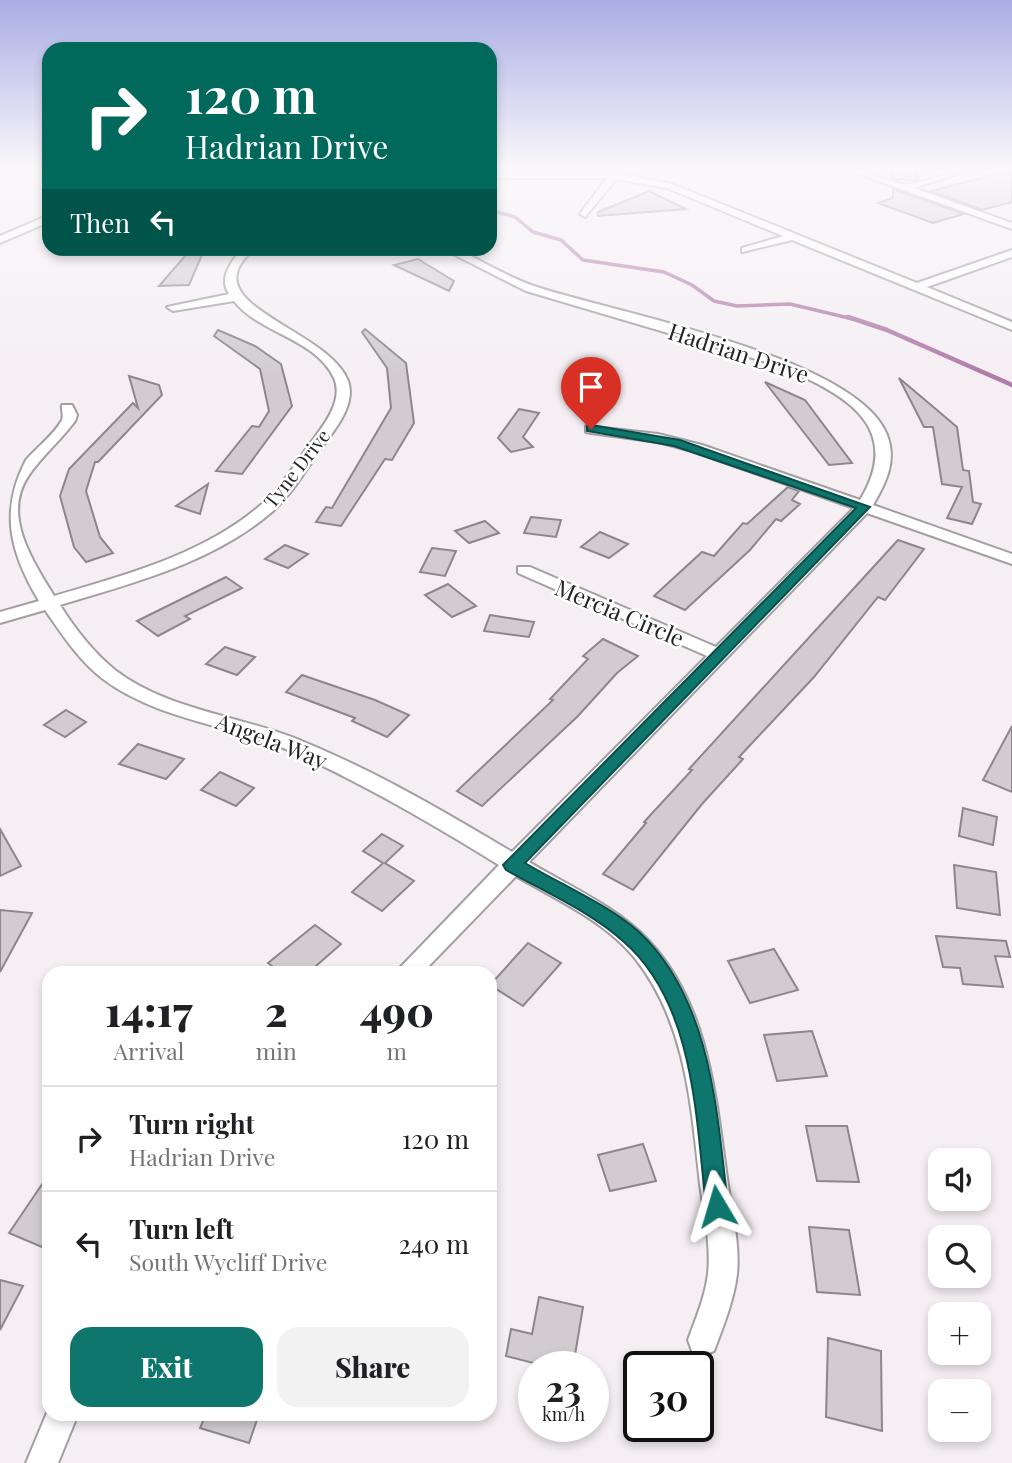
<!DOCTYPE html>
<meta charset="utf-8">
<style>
body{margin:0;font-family:"Playfair Display",serif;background:#f2f2f2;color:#202124;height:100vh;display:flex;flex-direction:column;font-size:26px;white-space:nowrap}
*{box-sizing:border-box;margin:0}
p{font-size:23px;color:#757577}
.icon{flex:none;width:38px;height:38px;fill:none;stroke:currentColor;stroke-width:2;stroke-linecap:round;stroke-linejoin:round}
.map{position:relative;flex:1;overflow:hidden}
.details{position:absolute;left:42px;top:966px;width:455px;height:455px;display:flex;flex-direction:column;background:#fff;border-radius:21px;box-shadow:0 4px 10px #0003}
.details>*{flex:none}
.banner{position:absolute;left:42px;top:42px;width:455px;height:214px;border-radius:21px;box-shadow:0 4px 10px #0003;background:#00695c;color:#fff;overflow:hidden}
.buttons{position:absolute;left:928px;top:1148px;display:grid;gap:14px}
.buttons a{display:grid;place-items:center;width:63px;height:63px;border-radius:14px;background:#fff;box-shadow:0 4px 10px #0003;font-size:35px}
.speed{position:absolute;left:518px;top:1351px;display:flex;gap:14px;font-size:35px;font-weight:700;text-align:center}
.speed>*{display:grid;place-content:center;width:91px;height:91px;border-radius:50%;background:#fff;box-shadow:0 4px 10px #0003;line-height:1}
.speed small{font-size:18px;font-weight:400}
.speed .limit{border:4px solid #111;border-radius:10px;background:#fff;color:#111}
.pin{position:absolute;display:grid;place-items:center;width:60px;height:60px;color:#fff;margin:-72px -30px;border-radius:50% 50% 50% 0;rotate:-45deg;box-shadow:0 0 7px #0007}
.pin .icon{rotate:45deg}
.me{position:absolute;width:77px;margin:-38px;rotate:353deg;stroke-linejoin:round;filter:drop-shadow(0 0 5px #0008)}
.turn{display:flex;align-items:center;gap:24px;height:147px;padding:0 28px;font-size:32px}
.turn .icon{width:91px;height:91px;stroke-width:2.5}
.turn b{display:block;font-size:49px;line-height:60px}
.then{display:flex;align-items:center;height:66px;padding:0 28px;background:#0003;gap:14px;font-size:26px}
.eta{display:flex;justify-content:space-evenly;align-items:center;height:119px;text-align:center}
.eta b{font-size:42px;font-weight:800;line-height:49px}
.cta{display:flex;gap:14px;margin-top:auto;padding:14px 28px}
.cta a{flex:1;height:80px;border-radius:21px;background:#0f766e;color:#fff;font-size:28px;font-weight:800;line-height:80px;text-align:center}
.cta a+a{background:#f2f2f2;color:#202124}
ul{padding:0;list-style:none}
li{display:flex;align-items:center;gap:21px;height:105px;padding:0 28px;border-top:2px solid #e0e0e0}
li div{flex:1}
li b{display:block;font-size:26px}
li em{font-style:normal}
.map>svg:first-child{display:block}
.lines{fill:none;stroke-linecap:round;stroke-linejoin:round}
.stream-far1{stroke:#b07ca8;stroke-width:3.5}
.stream{stroke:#b07ca8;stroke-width:4.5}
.building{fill:#d2ccd1;stroke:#8d878c;stroke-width:2}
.minor-casing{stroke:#a39ea2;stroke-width:4}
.minor{fill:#fff;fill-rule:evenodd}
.route{fill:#0f766e;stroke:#0a4d48;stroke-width:2}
.labels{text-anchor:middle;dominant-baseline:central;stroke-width:5;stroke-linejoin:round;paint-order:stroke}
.far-street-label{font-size:19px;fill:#242224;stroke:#fff}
.street-label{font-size:23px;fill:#242224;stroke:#fff}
</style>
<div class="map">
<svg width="1012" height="1463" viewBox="0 0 1012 1463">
<rect width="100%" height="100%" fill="#f5eff4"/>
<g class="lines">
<path class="stream-far1" d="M490,210L515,217L533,232L561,240L583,260L664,272L692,285L714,301L737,306L790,304L853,319"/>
<path class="stream" d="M848,317L887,330L1012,385"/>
</g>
<g class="building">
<path d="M891,170H917L918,180L892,179Z"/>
<path d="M1012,170V202L982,210L931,191Z"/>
<path d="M893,189L964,214L933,223L878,203L893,198Z"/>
<path d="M649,191L686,209L598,216V212Z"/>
<path d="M192,248H205L189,285L159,286Z"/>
<path d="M418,259L454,281L449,291L394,265Z"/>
<path d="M365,329L406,363L414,423L392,460L385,459L341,526L316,522L326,507L332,508L391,408L387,368L362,332Z"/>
<path d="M218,330L255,346L281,364L292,406L242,474L216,471L252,426L259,427L269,411L260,369L214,336Z"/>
<path d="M129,376L159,385L162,395L98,462H95L86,491L100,537L113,553L86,562L74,547L60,496L69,469L133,403L138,408Z"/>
<path d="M899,378L957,427L963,470L969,471L973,502L981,504L972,524L947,518L962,487L942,484L933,427H924Z"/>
<path d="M765,382L805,400L852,463L829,465Z"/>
<path d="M519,409L539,413L523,437L533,447L511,452L498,438Z"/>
<path d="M208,484L200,514L176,506Z"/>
<path d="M788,487L799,491L792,500L800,504L781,521L776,519L750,550L685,610L654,596L702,552L714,556L743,523L747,524Z"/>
<path d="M531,517L561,520L556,537L524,533Z"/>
<path d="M485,521L499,533L469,543L455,531Z"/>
<path d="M600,532L628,544L609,558L581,547Z"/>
<path d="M898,540L924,549L885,600L878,597L814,677L739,757L743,759L702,804L633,890L603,874L646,823L644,822L692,770L689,769Z"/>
<path d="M285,545L308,554L288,568L265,559Z"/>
<path d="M432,548L456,551L445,576L420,572Z"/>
<path d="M226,577L242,588L185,616L190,619L158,636L137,621Z"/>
<path d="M448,584L476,606L452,617L425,595Z"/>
<path d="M490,615L534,622L529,637L484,631Z"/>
<path d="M603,639L638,656L617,673L578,716L482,806L457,791L553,700L550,699L588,659L583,656Z"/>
<path d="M225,647L255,657L237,675L206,664Z"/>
<path d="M302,675L375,700L409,715L387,737L352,721L355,718L286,692Z"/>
<path d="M66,710L86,722L65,737L44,725Z"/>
<path d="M1012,726V792L983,780Z"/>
<path d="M138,744L184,759L166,779L119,764Z"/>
<path d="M220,772L254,788L236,806L201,790Z"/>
<path d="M963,808L997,817L993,845L959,836Z"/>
<path d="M0,829L21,866L0,876Z"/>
<path d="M382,834L403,846L385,863L414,881L382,911L352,892L383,863L363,851Z"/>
<path d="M954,865L996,872L1000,915L957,908Z"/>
<path d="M0,910L32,913L0,972Z"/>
<path d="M315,925L341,944L308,973H281L268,963Z"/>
<path d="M936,936L1006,941L1010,957L995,956L1003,987L963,984L960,968L943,967Z"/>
<path d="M528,943L561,963L523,1006L490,985Z"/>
<path d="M774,949L798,990L750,1003L728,961Z"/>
<path d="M812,1031L827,1076L777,1081L764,1035Z"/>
<path d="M806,1126H847L859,1182L817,1181Z"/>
<path d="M643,1144L656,1181L610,1191L598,1155Z"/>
<path d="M49,1174V1250L9,1233Z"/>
<path d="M809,1227L849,1230L860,1295L817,1292Z"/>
<path d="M0,1280L23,1286L0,1330Z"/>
<path d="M539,1297L583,1307L573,1367H549L506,1356L511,1329L532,1334Z"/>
<path d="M828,1338L881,1351L882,1431L826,1417Z"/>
<path d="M206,1414H259L249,1443L200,1428Z"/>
</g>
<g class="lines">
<defs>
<g id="minor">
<path d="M613,170H622L619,174L672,184L917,283L1012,250V257L927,287L1012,322V330L792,240L742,252V248L783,236L667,188L616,179L585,217L580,214L607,178H490V172L611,173Z"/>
<path d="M848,170C868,169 884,182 903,184C921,186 948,170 969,170L914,188L1012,223V229Z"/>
<path d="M49,215V222L0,243V236Z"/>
<path d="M242,248H253C248,255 240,263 238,270C222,311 331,335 348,381C356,403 337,427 325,443C308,466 294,492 273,511C213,563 133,583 60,605C75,629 93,652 115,670C168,711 244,716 304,742C377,772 445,812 512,852L707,656L518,573V567H530L716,647L854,508L692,451L658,442L591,433L586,432V426L658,434L702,445L860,500C907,423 838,391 776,365L526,291L441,248H455C482,261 509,278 537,287C616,313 857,357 887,435C897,461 886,483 873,505L1012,554V564L867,513L529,862C569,886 617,907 649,941C710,1006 716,1101 728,1185C732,1214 740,1244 737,1274C734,1300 723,1327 714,1351L703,1355L692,1351L688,1340C696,1318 705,1297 708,1274C711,1244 704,1213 700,1184C691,1104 686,1022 634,957C605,921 555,899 516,876L422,973H395L499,865C432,824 364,784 293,752C232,725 157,720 103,679C79,661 62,634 45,610L0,623V612L39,601C9,551 0,510 26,460C37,447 54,435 62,420C64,414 61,410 62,405H72L77,415L75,421C61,440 42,456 29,475C1,515 33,561 54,596C126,575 205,554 262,504C283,486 296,462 312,441C324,425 344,400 334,378C315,338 260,334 234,301L173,311L167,307L229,294C218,277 232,262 242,248Z"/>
<path d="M49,1408V1414H78L58,1463H26Z"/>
</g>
</defs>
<use href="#minor" class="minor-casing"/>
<use href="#minor" class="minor"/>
</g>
<linearGradient id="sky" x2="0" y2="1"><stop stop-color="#a9ade5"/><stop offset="0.45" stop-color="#faf8fa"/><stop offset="1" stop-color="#faf8fa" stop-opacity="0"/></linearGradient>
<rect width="1012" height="375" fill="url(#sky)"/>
<path class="route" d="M591,425L680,440L870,507L525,863C560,884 609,905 639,932C712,1000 717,1114 728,1206L725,1214L717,1217L709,1214L706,1206C696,1119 695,1004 624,942C591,912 545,892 506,870L503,865L856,508L674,446L587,431V426Z"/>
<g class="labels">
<g class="far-street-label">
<text transform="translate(296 468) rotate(-52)">Tyne Drive</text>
</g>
<g class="street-label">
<text transform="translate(739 352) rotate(18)">Hadrian Drive</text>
<text transform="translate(620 612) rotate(23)">Mercia Circle</text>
<text transform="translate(272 740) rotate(21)">Angela Way</text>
</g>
</g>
</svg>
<div class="buttons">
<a><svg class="icon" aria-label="sound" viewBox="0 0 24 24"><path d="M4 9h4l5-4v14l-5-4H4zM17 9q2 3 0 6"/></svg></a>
<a><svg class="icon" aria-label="search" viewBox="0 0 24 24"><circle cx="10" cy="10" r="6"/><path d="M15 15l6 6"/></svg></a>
<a>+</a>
<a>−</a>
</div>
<div class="speed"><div>23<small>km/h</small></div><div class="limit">30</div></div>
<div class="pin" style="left:591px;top:429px;background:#d93025"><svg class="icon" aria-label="arrive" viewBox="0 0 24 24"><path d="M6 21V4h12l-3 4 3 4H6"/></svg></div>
<svg class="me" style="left:717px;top:1206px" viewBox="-20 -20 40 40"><path d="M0-17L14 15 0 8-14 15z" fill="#0f766e" stroke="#fff" stroke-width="4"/></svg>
<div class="banner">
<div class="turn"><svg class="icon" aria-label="right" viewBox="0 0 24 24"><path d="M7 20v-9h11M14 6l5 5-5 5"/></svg><div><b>120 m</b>Hadrian Drive</div></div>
<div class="then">Then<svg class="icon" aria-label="left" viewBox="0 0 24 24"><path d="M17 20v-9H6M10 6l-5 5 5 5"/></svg></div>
</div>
<section class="details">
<div class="eta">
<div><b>14:17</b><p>Arrival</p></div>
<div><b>2</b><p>min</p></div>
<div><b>490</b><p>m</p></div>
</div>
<ul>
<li><svg class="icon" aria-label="right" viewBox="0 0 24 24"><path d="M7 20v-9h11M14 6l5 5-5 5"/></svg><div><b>Turn right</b><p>Hadrian Drive</p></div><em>120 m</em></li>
<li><svg class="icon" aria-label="left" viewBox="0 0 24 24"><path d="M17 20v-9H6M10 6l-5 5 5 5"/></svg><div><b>Turn left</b><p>South Wycliff Drive</p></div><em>240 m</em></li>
</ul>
<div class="cta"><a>Exit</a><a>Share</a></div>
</section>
</div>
